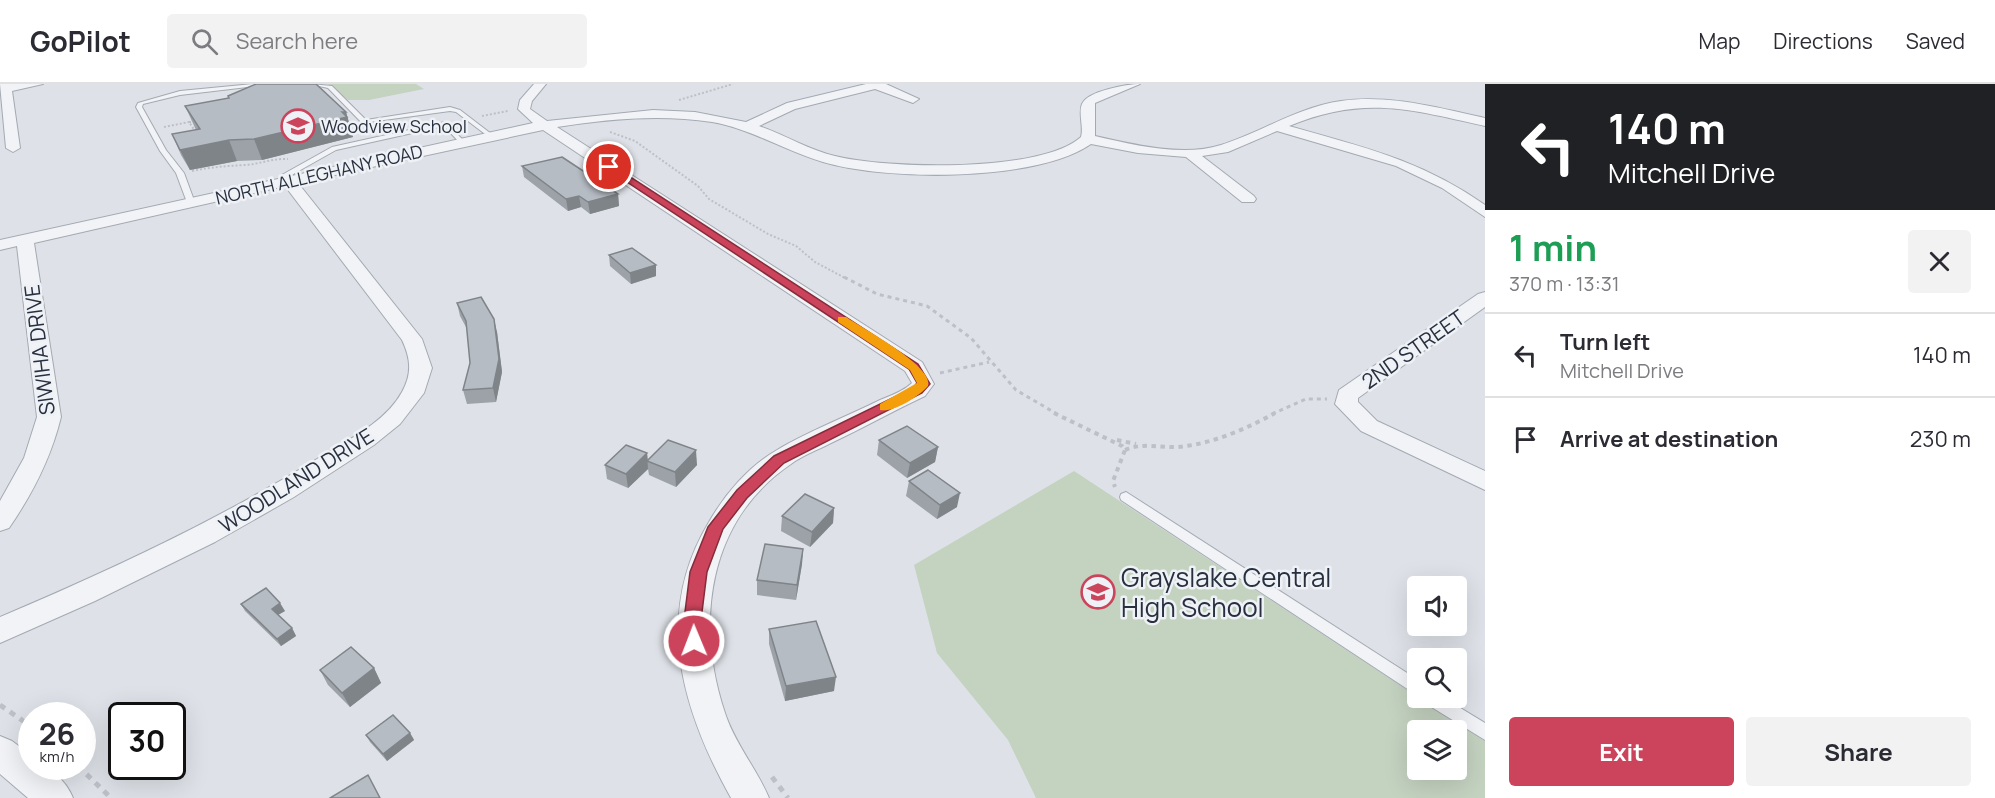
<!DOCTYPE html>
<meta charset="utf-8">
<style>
body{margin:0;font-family:Manrope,sans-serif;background:#f2f2f3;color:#2b2b33;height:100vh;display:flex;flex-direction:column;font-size:22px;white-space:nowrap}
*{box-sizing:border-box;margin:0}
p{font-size:20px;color:#7c7c81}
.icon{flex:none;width:33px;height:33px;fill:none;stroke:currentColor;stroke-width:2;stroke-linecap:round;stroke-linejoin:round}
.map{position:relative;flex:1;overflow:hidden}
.side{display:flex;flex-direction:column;background:#fff;width:510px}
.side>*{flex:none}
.guide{background:#202124;color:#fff;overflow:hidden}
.tools{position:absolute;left:1407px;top:492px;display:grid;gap:12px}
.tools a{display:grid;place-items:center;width:60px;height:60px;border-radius:6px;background:#fff;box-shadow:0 6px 24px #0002;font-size:30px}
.speed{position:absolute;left:18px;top:618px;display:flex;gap:12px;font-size:30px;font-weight:700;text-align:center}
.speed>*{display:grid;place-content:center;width:78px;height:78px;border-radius:50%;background:#fff;box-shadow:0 6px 24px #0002;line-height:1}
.speed small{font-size:15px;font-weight:400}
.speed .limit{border:3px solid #111;border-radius:9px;background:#fff;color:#111}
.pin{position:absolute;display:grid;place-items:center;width:51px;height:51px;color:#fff;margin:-26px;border:3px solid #fff;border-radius:50%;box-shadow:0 2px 6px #0007}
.me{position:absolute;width:66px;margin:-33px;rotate:359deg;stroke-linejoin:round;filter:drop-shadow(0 0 4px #0008)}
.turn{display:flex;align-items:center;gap:21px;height:126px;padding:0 24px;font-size:27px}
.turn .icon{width:78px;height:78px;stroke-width:2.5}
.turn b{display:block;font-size:42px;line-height:51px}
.round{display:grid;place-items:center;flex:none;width:63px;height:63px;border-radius:6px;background:#f2f2f3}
.headline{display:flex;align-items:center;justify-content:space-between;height:102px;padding:0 24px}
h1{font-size:36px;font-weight:700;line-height:45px;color:#1e9e55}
.primary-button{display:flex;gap:12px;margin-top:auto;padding:12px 24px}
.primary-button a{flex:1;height:69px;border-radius:6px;background:#cc445b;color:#fff;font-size:24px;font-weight:700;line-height:69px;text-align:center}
.primary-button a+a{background:#f2f2f3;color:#2b2b33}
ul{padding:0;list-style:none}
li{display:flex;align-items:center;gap:18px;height:84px;padding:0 24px;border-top:2px solid #e1e1e2}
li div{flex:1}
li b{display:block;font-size:22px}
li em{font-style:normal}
header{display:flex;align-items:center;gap:36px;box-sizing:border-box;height:84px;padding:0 30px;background:#fff;border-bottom:2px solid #e1e1e2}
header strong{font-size:28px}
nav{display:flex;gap:33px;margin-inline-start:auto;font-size:21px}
.search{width:420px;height:54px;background:#f2f2f3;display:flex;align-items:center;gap:15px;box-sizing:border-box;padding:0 21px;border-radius:6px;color:#7c7c81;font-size:22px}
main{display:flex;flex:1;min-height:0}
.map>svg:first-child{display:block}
.green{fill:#c4d2c0;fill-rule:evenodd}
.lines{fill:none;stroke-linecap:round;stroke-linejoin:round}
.lane-casing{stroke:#a4a9b2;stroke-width:2}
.street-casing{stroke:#a4a9b2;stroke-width:2}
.path-far3{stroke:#bdc0c6;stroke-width:2;stroke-dasharray:2 2;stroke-linecap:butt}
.path-far2{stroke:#bdc0c6;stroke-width:3;stroke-dasharray:4 4;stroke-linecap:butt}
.path-far1{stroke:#bdc0c6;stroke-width:4;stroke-dasharray:4.5 4.5;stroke-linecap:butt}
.path{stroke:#bdc0c6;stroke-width:5;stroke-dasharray:6 6;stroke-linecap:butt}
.lane{fill:#f1f3f6;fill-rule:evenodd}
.street{fill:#f1f3f6;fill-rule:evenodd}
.wall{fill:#9da2a9}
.shaded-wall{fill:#7f8489}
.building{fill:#b6bcc4;stroke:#7f8489;stroke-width:1.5}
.route{fill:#cc445b;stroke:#852c3b;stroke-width:1.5}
.slow{fill:#f59e0b}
.labels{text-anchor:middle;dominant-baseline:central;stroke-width:5;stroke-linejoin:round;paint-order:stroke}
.far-poi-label{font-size:18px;fill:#28303f;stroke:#eef1f5;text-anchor:start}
.far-street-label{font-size:18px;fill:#28303f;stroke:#eef1f5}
.street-label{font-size:21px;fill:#28303f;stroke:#eef1f5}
.near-poi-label{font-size:26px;fill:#28303f;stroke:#eef1f5;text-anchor:start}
</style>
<header>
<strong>GoPilot</strong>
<div class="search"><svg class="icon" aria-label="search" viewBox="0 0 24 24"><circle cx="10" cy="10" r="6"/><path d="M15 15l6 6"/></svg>Search here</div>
<nav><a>Map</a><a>Directions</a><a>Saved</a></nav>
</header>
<main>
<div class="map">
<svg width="1485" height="714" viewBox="0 0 1485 714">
<rect width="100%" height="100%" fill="#dee2e8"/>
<g class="green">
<path d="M328,0H416L424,5L369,16H348Z"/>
<path d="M1074,387L1485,657V714H1036L1008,656L937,569L914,481ZM1418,646H1456V686H1418Z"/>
</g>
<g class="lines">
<defs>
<g id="lane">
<path d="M253,0H274L180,11L143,20L142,23L166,66L184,89L195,119L188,121L176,89L160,67L136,23L138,19L180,7Z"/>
<path d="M310,0L332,2L366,36L450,23L460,26L494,52L489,53L456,28L450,27L362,39L328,4Z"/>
<path d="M445,38L464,57V59H460L444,42L336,66L288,93L293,98L292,100H286L280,92L332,63Z"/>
<path d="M1126,408L1418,596V612L1121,416L1120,413L1121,410Z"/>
<path d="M1423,614H1444L1485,639V656L1425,619Z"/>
</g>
<g id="street">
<path d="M0,0H43L12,7L20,64L13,68L6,64Z"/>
<path d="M534,0H546L532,17L530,25L547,37L653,26L695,28L746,38L787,19L866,0H886L919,15L913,19L875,5L795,25L759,42C785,51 809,66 835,72C887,85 1041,89 1081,53C1084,43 1078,29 1082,20C1087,7 1127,0 1140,0L1095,19V52C1134,61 1183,73 1221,61C1262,48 1298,23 1341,17C1390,10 1438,24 1485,34V42C1410,25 1363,11 1289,42C1363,63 1421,76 1485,121V133L1442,104L1396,82L1277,47L1228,68L1202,72L1254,112L1256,115L1254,118H1242L1186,73L1138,69L1091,60C1037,98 886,97 823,78C785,67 752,45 712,38C660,30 608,35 557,43L922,278L934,300L925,312C893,327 863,344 831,359C818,366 803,371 791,380C707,437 695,539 725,629C735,660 757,685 769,714H731C682,626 653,531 709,438C725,410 749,382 777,366C809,347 846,333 880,316C890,312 904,307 912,299L905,287L543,46L298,99L422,255L432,284L424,309L400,340L374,361L294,413L215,458L95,517L0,559V533C109,487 216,437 317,375C346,357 385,339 402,308C412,290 411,275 402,256L285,102L34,159L61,333C51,374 33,409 9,444L0,447V417L24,374L37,333L17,162L0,166V156L533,39L518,25L520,16Z"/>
<path d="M1485,208V223L1358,314V318L1377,337L1485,387V406L1361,347L1335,320L1339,306L1478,210Z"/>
<path d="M0,652L12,657L32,672V682C51,682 66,697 73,714H28L0,690Z"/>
</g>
</defs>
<use href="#lane" class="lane-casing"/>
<use href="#street" class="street-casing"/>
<g class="path-far3">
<path d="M679,16L733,0"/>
<path d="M482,32L508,27"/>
<path d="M195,38H189L197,50"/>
<path d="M164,43L189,38"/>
<path d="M610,48L635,57L698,102L709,115L768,150L796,162L815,178L847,195"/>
<path d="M192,87C211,83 226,82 245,81C260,80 273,74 288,75"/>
</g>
<g class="path-far2">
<path d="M844,193L877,210L927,222L971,254L1016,306L1057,330"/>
<path d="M940,289L989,278"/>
<path d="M1272,330L1306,315H1327"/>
</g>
<g class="path-far1">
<path d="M1054,329L1122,362L1125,366L1113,397L1115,403"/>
<path d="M1117,356L1136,360"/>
<path d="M1125,366C1145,357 1165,366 1186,362C1216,358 1248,344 1275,329"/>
</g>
<g class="path">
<path d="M0,621L32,643"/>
<path d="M78,682L111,714"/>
<path d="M772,693L788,714"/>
</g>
<use href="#lane" class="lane"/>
<use href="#street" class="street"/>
</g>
<g class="wall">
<path d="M229,14L346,28L353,53L262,76L237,77L190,86L181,71L172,50L196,46L185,22Z"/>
<path d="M522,82L618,110L619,122L590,130L581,123L568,127L524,93Z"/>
<path d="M609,171L656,181V192L631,200L610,182Z"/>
<path d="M457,219L497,248L502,288L496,318L467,320L463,306L470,279L467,245L460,232Z"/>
<path d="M879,356L938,363L935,378L907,394L877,371Z"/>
<path d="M647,369L648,376L697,381L676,403L649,391L648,385L628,404L607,395L605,381Z"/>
<path d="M909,397L957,423L937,435L906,412Z"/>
<path d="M834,424L833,439L810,463L781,447L782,432Z"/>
<path d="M803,465L802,480L796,516L757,511V496Z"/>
<path d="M241,520L285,527L278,531L292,544L296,552L281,562L245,527Z"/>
<path d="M769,545L834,607L785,617L769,560Z"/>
<path d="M374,584L381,599L350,623L328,601L320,586Z"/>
<path d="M410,649L414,656L387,677L370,658L366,651Z"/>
</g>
<g class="shaded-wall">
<path d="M346,28L353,53L262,76L254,55Z"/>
<path d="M229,56L237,77L190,86L180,66Z"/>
<path d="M618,110L619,122L590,130L588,118Z"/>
<path d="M579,112L581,123L568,127L566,115Z"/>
<path d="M656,181V192L631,200L630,189Z"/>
<path d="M494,235L497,248L502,288L496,318L493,304Z"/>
<path d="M938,363L935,378L907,394L910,379Z"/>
<path d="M696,366L697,381L676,403L675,388Z"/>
<path d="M647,369L648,385L628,404L626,390Z"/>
<path d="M960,409L957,423L937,435L940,421Z"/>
<path d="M834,424L833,439L810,463L812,448Z"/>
<path d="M803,465L802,480L796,516L797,501Z"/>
<path d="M280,519L285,527L276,532L272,525Z"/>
<path d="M292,544L296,552L281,562L277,555Z"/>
<path d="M374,584L381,599L350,623L342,609Z"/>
<path d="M836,593L834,607L785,617L786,602Z"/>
<path d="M410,649L414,656L387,677L383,670Z"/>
</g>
<g class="building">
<path d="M256,0H316L346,28H342L347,33L254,55L229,56L180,66L172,50L200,45L185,22L229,14L228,12Z"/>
<path d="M562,73L618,110L588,118L579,112L566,115L522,82Z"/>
<path d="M632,164L656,181L630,189L609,171Z"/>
<path d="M481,213L494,235L499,275L493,304L463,306L470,279L466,237L457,219Z"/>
<path d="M907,342L938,363L910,379L879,356Z"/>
<path d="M668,356L696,366L675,388L647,377Z"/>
<path d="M626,361L647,369L626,390L605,381Z"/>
<path d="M928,386L960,409L940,421L909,397Z"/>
<path d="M805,410L834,424L812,448L782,432Z"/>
<path d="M765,460L803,465L797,501L757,496Z"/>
<path d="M266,504L280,519L272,525L292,544L277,555L241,520Z"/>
<path d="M816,537L836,593L786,602L769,545Z"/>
<path d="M351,563L374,584L342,609L320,586Z"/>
<path d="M393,631L410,649L383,670L366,651Z"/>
<path d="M368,691L380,714H330Z"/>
</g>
<path class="route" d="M606,81H612L918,280L930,300L922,309L784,379L747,414L723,445L707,488L701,536L703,557L700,562L694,564L688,562L684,536L690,488L708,443L737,406L774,372L913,304L917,299L909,285L606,84Z"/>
<path class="slow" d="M838,233H846C862,244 935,283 928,302C919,312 894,329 880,326V320L917,299L910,286L838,238Z"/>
<defs>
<symbol id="school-ring" viewBox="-11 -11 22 22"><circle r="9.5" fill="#eef1f5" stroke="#cc445b" stroke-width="1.5"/><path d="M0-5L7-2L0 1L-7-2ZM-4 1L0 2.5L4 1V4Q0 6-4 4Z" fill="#cc445b"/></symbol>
</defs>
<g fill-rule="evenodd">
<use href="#school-ring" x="279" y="23" width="38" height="38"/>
<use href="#school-ring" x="1079" y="489" width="38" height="38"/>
</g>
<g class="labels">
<g class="far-poi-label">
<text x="321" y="42">Woodview School</text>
</g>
<g class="far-street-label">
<text transform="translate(319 90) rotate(-13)">NORTH ALLEGHANY ROAD</text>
</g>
<g class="street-label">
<text transform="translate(1413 265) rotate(-35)">2ND STREET</text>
<text transform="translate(39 266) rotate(-97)">SIWIHA DRIVE</text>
<text transform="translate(296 396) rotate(-32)">WOODLAND DRIVE</text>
</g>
<g class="near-poi-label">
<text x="1121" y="493">Grayslake Central<tspan x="1121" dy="30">High School</tspan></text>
</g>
</g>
</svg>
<div class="tools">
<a><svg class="icon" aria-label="sound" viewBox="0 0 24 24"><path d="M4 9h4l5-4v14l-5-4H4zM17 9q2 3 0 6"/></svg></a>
<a><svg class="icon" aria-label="search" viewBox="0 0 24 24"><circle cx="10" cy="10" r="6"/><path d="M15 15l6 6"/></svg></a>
<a><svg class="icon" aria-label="layers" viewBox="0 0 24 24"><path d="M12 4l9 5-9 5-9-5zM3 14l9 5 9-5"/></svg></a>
</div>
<div class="speed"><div>26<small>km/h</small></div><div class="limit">30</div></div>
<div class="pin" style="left:609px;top:83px;background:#d93025"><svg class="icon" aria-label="arrive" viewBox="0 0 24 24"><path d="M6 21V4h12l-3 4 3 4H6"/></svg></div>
<svg class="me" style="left:694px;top:557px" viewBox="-20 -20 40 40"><circle r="17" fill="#cc445b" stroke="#fff" stroke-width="3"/><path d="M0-11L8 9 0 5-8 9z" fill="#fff"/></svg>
</div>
<section class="side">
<div class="guide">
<div class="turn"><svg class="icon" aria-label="left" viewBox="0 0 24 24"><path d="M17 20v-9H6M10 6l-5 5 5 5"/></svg><div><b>140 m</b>Mitchell Drive</div></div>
</div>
<div class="headline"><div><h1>1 min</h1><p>370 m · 13:31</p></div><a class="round"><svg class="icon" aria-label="close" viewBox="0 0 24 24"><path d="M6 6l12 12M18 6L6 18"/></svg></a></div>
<ul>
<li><svg class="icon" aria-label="left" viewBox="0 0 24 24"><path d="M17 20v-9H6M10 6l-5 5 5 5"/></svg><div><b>Turn left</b><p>Mitchell Drive</p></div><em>140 m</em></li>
<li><svg class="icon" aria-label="arrive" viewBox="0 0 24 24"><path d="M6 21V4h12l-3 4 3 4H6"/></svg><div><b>Arrive at destination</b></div><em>230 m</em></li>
</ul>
<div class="primary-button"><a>Exit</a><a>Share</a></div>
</section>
</main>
